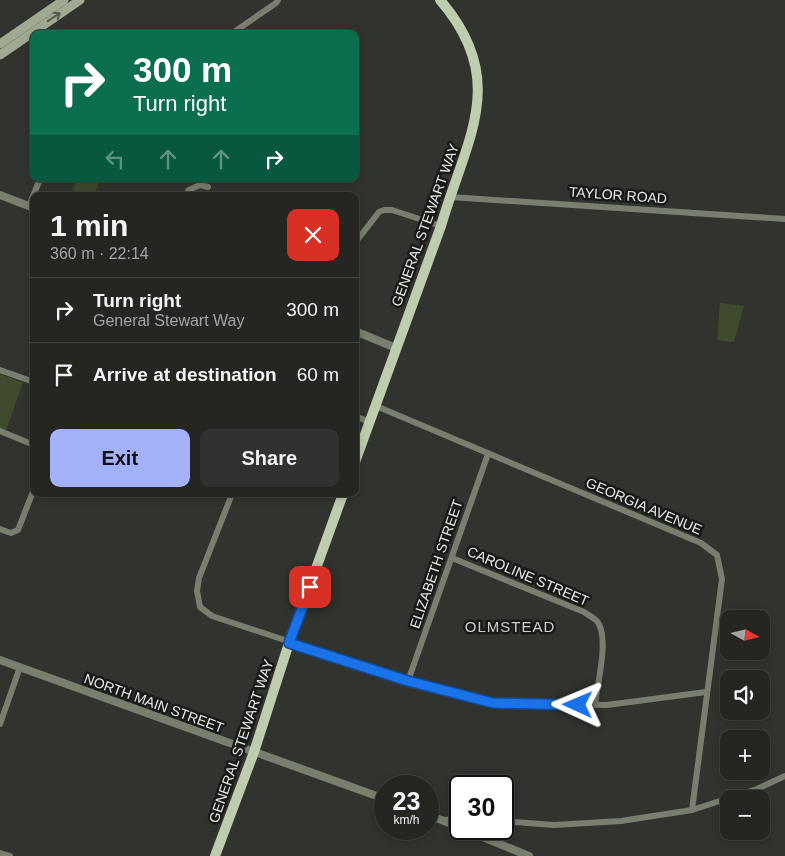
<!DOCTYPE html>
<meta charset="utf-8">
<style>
body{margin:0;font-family:Arial,sans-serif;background:#31322f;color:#f1f3f6;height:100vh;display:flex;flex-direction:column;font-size:19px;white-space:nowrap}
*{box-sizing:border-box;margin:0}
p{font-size:16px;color:#a3a5a5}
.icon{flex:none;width:28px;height:28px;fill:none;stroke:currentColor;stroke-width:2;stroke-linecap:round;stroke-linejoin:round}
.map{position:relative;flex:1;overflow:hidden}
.panel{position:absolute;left:30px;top:192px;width:329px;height:305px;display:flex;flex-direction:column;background:#252622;border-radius:10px;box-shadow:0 2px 8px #0003,0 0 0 1px #424340}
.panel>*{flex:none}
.banner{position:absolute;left:30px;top:30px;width:329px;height:152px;border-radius:10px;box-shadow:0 2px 8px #0003,0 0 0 1px #424340;background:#0b6e4f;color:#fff;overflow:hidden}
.needle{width:32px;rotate:98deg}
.buttons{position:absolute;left:720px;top:610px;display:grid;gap:10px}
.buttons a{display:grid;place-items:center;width:50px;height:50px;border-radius:10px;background:#252622;box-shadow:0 2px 8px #0003,0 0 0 1px #424340;font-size:25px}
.speed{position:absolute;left:374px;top:775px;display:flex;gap:10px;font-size:25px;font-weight:700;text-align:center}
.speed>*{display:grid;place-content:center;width:65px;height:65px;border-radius:50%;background:#252622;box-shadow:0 2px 8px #0003,0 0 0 1px #424340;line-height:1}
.speed small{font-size:12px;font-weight:400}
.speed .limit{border:2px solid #111;border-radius:8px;background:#fff;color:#111}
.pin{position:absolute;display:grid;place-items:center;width:42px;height:42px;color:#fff;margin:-21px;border-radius:10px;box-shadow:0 2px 8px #0006}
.me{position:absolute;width:55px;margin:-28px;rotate:271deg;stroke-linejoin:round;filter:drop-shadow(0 0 4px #0008)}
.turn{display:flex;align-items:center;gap:18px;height:105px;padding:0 20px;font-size:22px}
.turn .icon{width:65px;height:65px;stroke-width:2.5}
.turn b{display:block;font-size:35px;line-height:42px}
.lanes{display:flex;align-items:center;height:48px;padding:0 20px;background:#0003;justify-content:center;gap:25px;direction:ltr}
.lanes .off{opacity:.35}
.round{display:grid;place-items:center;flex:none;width:52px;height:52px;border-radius:10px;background:#31322f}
.summary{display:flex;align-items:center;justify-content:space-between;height:85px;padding:0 20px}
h1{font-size:30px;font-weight:700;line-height:38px}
.action{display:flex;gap:10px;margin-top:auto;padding:10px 20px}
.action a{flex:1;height:58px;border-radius:10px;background:#a4b2fc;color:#111;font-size:20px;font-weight:700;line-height:58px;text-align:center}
.action a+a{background:#31322f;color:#f1f3f6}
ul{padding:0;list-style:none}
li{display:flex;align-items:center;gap:15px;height:65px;padding:0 20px;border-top:1px solid #424340}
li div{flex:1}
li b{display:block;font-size:19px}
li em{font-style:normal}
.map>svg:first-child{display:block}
.park{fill:#3f4b2c}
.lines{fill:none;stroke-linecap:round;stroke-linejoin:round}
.minor{stroke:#787f70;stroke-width:6}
.tertiary{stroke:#787f70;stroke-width:8}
.secondary{stroke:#a0aa92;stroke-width:9}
.primary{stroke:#bfccad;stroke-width:10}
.oneway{stroke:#565b4f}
.route-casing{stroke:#114b97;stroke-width:12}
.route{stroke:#1a73e8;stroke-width:9}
.labels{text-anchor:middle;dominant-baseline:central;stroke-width:5;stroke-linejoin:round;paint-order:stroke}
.street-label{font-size:14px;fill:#e9eae7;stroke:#191a18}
.neighbourhood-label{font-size:15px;letter-spacing:1px;fill:#cdcfc9;stroke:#191a18}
</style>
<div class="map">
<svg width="785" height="856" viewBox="0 0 785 856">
<rect width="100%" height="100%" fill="#31332e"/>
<g class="park">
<path d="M77,179L100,180L94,196H70Z"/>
<path d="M720,303L744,306L734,342L717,340Z"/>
<path d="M0,374L23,383L6,430L0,428Z"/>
</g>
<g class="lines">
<g class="minor">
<path d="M231,34L276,3L278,0"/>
<path d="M185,196L189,190L200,185L208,187"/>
<path d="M450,197L785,219"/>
<path d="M29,206L40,179"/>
<path d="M355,243L379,212L384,210H392L441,226"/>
<path d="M0,370L34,382"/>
<path d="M376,406L701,543L717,555L722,579L692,810"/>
<path d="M355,416L370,422"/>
<path d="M0,431L34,445"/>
<path d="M232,494L199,578L197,591L200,607L212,616L408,681L493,703L607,705L706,692"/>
<path d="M0,529L11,533L18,530L34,489"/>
<path d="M452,558L584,612C588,615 594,618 597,621C610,637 597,685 595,705"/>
<path d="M408,681L488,454"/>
<path d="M0,724L20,667"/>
<path d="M442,820L460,819"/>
<path d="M502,821L554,825L621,821L692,810L757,789L785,776"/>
<path d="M0,853L10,856"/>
</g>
<g class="tertiary">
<path d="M0,195L34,208"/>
<path d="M355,331L396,348"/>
<path d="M0,660L385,799"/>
<path d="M428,815L460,827"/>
<path d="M463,829L529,856"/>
</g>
<g class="secondary">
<path d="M0,44L64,0"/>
<path d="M0,55L80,0"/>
</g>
<g class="primary">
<path d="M355,462L441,226C466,139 510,81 440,0"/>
<path d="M215,856L254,752L289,643L343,494"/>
</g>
</g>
<defs><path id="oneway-shaft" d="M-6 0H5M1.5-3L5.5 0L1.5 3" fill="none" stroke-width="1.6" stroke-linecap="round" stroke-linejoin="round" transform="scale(1.25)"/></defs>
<use class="oneway" href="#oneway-shaft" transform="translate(54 17) rotate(-34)"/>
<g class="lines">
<defs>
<path id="route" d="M310,587L289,643L408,681L493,703L578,705"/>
</defs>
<use href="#route" class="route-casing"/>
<use href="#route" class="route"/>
</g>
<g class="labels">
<g class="street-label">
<text transform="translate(618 195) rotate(4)">TAYLOR ROAD</text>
<text transform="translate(425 225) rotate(-70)">GENERAL STEWART WAY</text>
<text transform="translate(644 506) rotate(23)">GEORGIA AVENUE</text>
<text transform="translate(436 564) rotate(-71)">ELIZABETH STREET</text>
<text transform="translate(528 576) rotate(23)">CAROLINE STREET</text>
<text transform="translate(154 703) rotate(20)">NORTH MAIN STREET</text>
<text transform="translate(241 741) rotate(-71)">GENERAL STEWART WAY</text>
</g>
<g class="neighbourhood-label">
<text x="510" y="626">OLMSTEAD</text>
</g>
</g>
</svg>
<div class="buttons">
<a><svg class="needle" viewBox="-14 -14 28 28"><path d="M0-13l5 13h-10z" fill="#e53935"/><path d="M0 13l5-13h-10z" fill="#a3a5a5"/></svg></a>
<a><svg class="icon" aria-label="sound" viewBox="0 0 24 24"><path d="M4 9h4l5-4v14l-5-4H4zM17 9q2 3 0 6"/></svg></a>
<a>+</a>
<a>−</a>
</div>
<div class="speed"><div>23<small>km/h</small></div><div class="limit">30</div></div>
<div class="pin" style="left:310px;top:587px;background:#d93025"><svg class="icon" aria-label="arrive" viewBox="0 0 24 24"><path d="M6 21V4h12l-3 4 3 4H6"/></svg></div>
<svg class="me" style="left:578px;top:705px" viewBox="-20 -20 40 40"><path d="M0-17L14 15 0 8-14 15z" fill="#1a73e8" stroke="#fff" stroke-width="4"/></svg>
<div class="banner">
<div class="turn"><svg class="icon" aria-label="right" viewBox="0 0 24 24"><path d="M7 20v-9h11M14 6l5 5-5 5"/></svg><div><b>300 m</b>Turn right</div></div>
<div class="lanes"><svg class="icon off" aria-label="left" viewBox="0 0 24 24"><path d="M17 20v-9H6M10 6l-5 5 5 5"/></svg><svg class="icon off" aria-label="ahead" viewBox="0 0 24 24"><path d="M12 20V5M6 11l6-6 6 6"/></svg><svg class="icon off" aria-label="ahead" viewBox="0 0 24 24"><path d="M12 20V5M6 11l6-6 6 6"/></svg><svg class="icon" aria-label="right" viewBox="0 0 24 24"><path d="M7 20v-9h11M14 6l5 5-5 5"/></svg></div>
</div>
<section class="panel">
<div class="summary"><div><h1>1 min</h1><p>360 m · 22:14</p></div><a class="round" style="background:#d93025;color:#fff"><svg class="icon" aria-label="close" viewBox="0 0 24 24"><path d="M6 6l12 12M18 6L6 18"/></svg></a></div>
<ul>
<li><svg class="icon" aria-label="right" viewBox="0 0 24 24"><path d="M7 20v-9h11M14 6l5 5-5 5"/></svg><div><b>Turn right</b><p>General Stewart Way</p></div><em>300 m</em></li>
<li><svg class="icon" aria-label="arrive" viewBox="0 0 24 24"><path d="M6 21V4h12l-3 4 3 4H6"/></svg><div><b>Arrive at destination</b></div><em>60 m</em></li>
</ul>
<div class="action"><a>Exit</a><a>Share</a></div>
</section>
</div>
